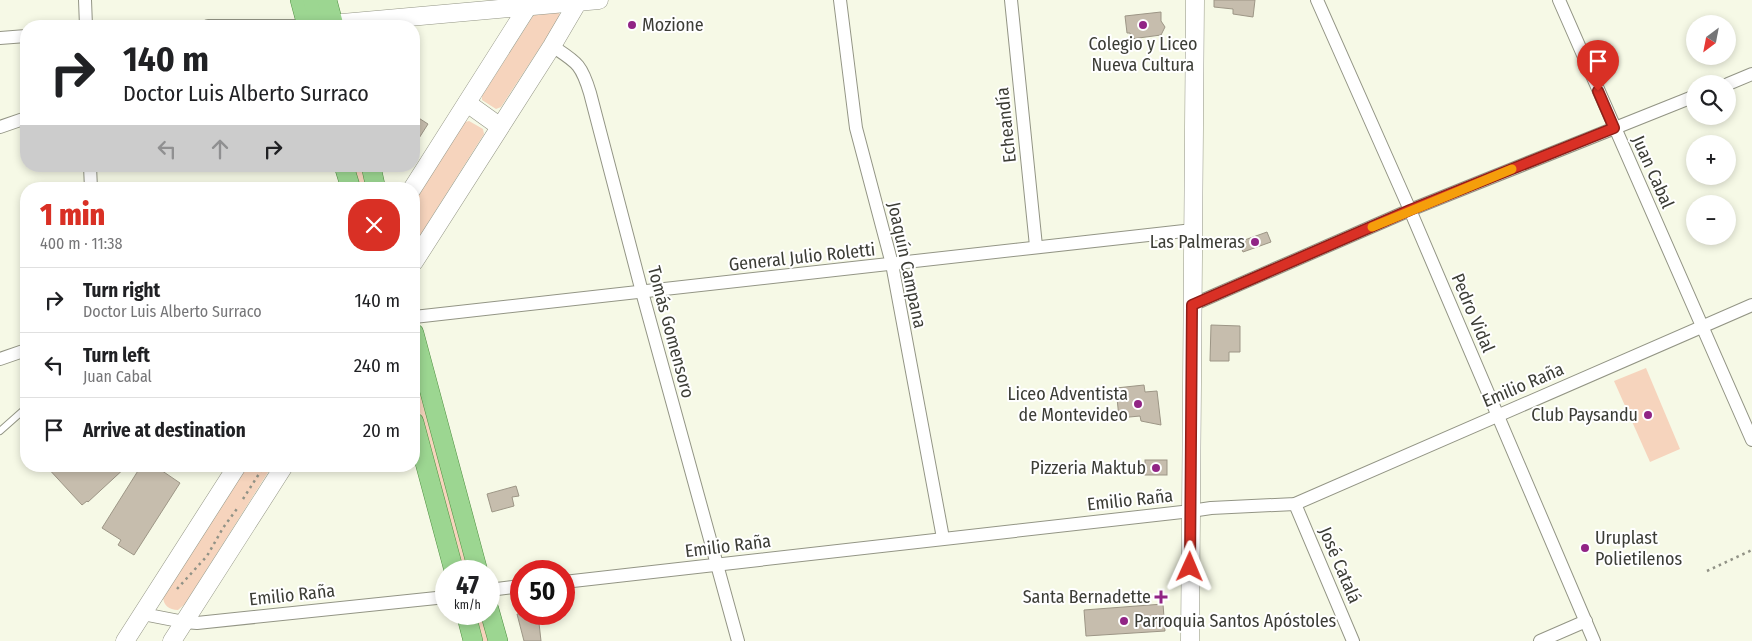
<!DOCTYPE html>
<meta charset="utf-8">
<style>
body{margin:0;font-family:"Fira Sans Condensed",sans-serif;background:#f2f2f2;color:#202124;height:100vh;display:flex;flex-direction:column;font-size:19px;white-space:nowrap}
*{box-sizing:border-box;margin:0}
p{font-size:16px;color:#757577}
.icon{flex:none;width:28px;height:28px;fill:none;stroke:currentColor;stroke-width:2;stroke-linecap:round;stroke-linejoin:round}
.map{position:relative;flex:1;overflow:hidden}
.panel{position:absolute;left:20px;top:182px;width:400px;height:290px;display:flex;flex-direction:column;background:#fff;border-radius:20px;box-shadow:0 2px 8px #0003}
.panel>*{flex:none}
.top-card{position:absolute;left:20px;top:20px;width:400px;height:152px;border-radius:20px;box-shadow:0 2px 8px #0003;background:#fff;color:#202124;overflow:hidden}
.needle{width:32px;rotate:212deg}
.buttons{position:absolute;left:1686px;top:15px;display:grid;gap:10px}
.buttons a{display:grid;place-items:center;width:50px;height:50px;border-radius:50%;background:#fff;box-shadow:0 2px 8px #0003;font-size:25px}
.speed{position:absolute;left:435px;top:560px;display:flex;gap:10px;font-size:25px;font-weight:700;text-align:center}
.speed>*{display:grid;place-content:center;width:65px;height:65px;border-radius:50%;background:#fff;box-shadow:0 2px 8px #0003;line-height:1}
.speed small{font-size:12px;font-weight:400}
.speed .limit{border:8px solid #d22;background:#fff;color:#111}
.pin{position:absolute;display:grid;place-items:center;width:42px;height:42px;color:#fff;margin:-51px -21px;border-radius:50% 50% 50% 0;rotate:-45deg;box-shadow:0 0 5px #0007}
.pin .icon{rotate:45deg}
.me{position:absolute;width:55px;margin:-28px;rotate:1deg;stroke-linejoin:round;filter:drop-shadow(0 0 4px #0008)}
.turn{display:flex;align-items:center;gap:18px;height:105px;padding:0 20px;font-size:22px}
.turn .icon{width:65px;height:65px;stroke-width:2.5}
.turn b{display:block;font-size:35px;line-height:42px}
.lanes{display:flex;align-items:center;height:48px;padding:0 20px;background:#0003;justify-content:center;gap:25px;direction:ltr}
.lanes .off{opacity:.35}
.round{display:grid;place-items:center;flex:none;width:52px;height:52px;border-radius:20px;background:#f2f2f2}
.overview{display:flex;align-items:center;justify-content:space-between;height:85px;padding:0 20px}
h1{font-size:30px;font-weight:800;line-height:38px;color:#d93025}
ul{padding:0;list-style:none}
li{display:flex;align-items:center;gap:15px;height:65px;padding:0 20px;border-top:1px solid #e0e0e0}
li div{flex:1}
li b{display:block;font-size:19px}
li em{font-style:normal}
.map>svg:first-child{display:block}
.green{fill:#f6d4bd}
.building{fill:#c6bdad;stroke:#9d9686}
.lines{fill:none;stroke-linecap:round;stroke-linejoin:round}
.lane-casing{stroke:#939585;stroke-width:8}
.street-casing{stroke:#939585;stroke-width:14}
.secondary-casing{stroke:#939585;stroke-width:19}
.primary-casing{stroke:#508e42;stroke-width:20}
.path{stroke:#919286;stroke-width:2.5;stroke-dasharray:2.5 4;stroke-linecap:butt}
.lane{stroke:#fff;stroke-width:6}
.street{stroke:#fff;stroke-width:12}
.secondary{stroke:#fff;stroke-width:18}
.primary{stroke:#9cd691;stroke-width:19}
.route-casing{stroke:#8d1f18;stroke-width:12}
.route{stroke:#d93025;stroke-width:9}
.slow{stroke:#f59e0b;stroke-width:9}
.poi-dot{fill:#912485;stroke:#fff;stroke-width:2}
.labels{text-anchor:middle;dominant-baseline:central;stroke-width:4;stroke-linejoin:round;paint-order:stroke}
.poi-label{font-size:18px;fill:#3c3d36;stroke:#fff;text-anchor:end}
.street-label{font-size:18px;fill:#3c3d36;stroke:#fff}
</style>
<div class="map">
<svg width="1752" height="641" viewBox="0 0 1752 641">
<rect width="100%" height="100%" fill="#f6f9e6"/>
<g class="green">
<path d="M559,12L560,17L501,107L496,109L482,100V96L533,16L538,13Z"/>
<path d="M469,121L483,129L484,134L414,245V202L465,122Z"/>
<path d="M354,166H362L368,189H360Z"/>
<path d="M414,359L471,571H463L414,390Z"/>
<path d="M1646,368L1680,449L1650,462L1614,381Z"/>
<path d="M245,466H272L185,604L178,610C169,610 163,605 163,596Z"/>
<path d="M476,614H482L489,641H483Z"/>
</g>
<g class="building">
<path d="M1214,0H1255L1253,17L1233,14V9L1214,7Z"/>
<path d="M1161,12V21L1165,27L1161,35L1131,39L1130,33H1127L1125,16Z"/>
<path d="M414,115L428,124L414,146Z"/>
<path d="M1267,232L1271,242L1243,252L1239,242Z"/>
<path d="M1211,325L1240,326V352H1229V361H1210Z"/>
<path d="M1144,385L1145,392L1157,391L1161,425L1141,421L1140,416L1119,418L1116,388Z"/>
<rect x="1145" y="460" width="22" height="15"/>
<path d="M46,466H127L88,502L87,501L82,505Z"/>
<path d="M141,466H155L180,483L134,555L118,545L121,540L102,528Z"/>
<path d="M516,486L519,496L512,497L514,506L492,512L487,494Z"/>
<path d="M1163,604L1165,631L1086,636L1084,610Z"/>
<path d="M517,614H538L541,641H524Z"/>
</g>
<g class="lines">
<defs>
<path id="lane" d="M0,431L26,408"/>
<g id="street">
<path d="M85,0L86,26"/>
<path d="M840,0L856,128L892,264L943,538"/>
<path d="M1011,0L1036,246"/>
<path d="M1317,0L1410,210L1594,641"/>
<path d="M1559,0L1752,440"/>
<path d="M208,26H307"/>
<path d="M0,38L26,36"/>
<path d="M552,46C576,62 581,63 590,93L642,292L738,641"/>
<path d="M1728,84L1752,74"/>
<path d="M0,127L26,118"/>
<path d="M90,166L91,189"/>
<path d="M1192,305L1410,210L1695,96"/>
<path d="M414,317L1193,230"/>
<path d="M0,359L26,350"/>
<path d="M1295,504L1353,641"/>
<path d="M564,582L1191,511L1211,508L1295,504L1752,305"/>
<path d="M489,590L521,586"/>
<path d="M143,614L184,622L197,623L446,597"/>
<path d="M1540,641L1586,621"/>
</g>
<g id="secondary">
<path d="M320,25L599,0"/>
<path d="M467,103L499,126"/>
<path d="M412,189L532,0"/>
<path d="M414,262L552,46L579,0"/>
<path d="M125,641L237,466"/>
<path d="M172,641L284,466"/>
<path d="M1190,641L1195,0"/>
</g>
<g id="primary">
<path d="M300,0L307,26"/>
<path d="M313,0C316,13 319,20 333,23"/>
<path d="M327,0L334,26"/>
<path d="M344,166L351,189"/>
<path d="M371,166L376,189"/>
<path d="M414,333L478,571"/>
<path d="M414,422L454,571"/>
<path d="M489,609L498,641"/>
<path d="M466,614L473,641"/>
</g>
</defs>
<use href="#lane" class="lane-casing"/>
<use href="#street" class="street-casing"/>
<use href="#secondary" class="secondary-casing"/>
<use href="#primary" class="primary-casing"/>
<g class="path">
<path d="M243,499L264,466"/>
<path d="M1707,571L1752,550"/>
<path d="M177,589L207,556L223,528L239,506"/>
</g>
<use href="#lane" class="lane"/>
<use href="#street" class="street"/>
<use href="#secondary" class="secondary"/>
<use href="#primary" class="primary"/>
</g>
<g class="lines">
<defs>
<path id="route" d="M1190,567L1192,305L1410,210L1614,128L1598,91"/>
</defs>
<use href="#route" class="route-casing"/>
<use href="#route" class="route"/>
<path class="slow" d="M1372,227L1512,169"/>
</g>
<g class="poi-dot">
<circle cx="632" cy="25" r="5"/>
<circle cx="1143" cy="25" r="5"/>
<circle cx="1255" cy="242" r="5"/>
<circle cx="1138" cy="404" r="5"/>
<circle cx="1648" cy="415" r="5"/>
<circle cx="1156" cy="468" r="5"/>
<circle cx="1585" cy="548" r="5"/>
<path d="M1158.5 589.5h5v5h5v5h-5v5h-5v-5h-5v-5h5z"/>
<circle cx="1124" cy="621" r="5"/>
</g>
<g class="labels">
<g class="poi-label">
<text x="642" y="25" text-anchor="start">Mozione</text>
<text x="1143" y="44" text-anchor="middle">Colegio y Liceo<tspan x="1143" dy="21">Nueva Cultura</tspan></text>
<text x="1245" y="242">Las Palmeras</text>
<text x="1128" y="394">Liceo Adventista<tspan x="1128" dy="21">de Montevideo</tspan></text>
<text x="1638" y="415">Club Paysandu</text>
<text x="1146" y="468">Pizzeria Maktub</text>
<text x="1595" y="538" text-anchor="start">Uruplast<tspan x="1595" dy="21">Polietilenos</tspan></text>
<text x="1151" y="597">Santa Bernadette</text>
<text x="1134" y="621" text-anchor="start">Parroquia Santos Apóstoles</text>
</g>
<g class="street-label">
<text transform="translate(1006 125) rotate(-96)">Echeandía</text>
<text transform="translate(1653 172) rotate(66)">Juan Cabal</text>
<text transform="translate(802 257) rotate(-6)">General Julio Roletti</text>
<text transform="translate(907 265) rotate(78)">Joaquín Campana</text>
<text transform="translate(1473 313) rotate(67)">Pedro Vidal</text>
<text transform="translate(671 332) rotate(75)">Tomás Gomensoro</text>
<text transform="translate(1523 385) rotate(-23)">Emilio Raña</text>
<text transform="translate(1130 500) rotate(-6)">Emilio Raña</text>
<text transform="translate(728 546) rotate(-7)">Emilio Raña</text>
<text transform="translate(1340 565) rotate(67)">José Catalá</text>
<text transform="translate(292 595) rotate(-6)">Emilio Raña</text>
</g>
</g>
</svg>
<div class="buttons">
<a><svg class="needle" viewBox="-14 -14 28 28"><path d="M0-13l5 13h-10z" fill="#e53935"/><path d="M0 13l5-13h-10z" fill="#757577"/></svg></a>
<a><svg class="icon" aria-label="search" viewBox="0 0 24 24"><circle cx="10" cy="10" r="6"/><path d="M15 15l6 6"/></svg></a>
<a>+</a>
<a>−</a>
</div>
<div class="speed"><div>47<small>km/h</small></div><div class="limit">50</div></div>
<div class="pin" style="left:1598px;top:91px;background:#d93025"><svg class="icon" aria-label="arrive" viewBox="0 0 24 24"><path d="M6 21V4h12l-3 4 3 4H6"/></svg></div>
<svg class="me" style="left:1190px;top:567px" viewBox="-20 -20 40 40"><path d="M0-17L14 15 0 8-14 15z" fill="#d93025" stroke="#fff" stroke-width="4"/></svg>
<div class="top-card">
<div class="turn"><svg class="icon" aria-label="right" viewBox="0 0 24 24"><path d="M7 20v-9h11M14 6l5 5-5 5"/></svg><div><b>140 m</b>Doctor Luis Alberto Surraco</div></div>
<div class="lanes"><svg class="icon off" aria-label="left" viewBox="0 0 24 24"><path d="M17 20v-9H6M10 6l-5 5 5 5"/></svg><svg class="icon off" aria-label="ahead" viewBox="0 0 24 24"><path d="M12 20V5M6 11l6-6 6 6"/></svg><svg class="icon" aria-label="right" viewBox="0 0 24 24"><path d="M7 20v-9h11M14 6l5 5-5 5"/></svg></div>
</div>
<section class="panel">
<div class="overview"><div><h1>1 min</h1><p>400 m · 11:38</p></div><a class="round" style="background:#d93025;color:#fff"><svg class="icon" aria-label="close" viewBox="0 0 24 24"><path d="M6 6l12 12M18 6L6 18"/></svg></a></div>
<ul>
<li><svg class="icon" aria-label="right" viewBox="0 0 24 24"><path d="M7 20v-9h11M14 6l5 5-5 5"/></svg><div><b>Turn right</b><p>Doctor Luis Alberto Surraco</p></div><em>140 m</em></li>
<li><svg class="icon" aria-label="left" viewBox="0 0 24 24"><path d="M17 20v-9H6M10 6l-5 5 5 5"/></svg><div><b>Turn left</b><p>Juan Cabal</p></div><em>240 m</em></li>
<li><svg class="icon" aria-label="arrive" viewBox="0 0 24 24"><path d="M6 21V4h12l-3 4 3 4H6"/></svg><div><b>Arrive at destination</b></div><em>20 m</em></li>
</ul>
</section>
</div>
